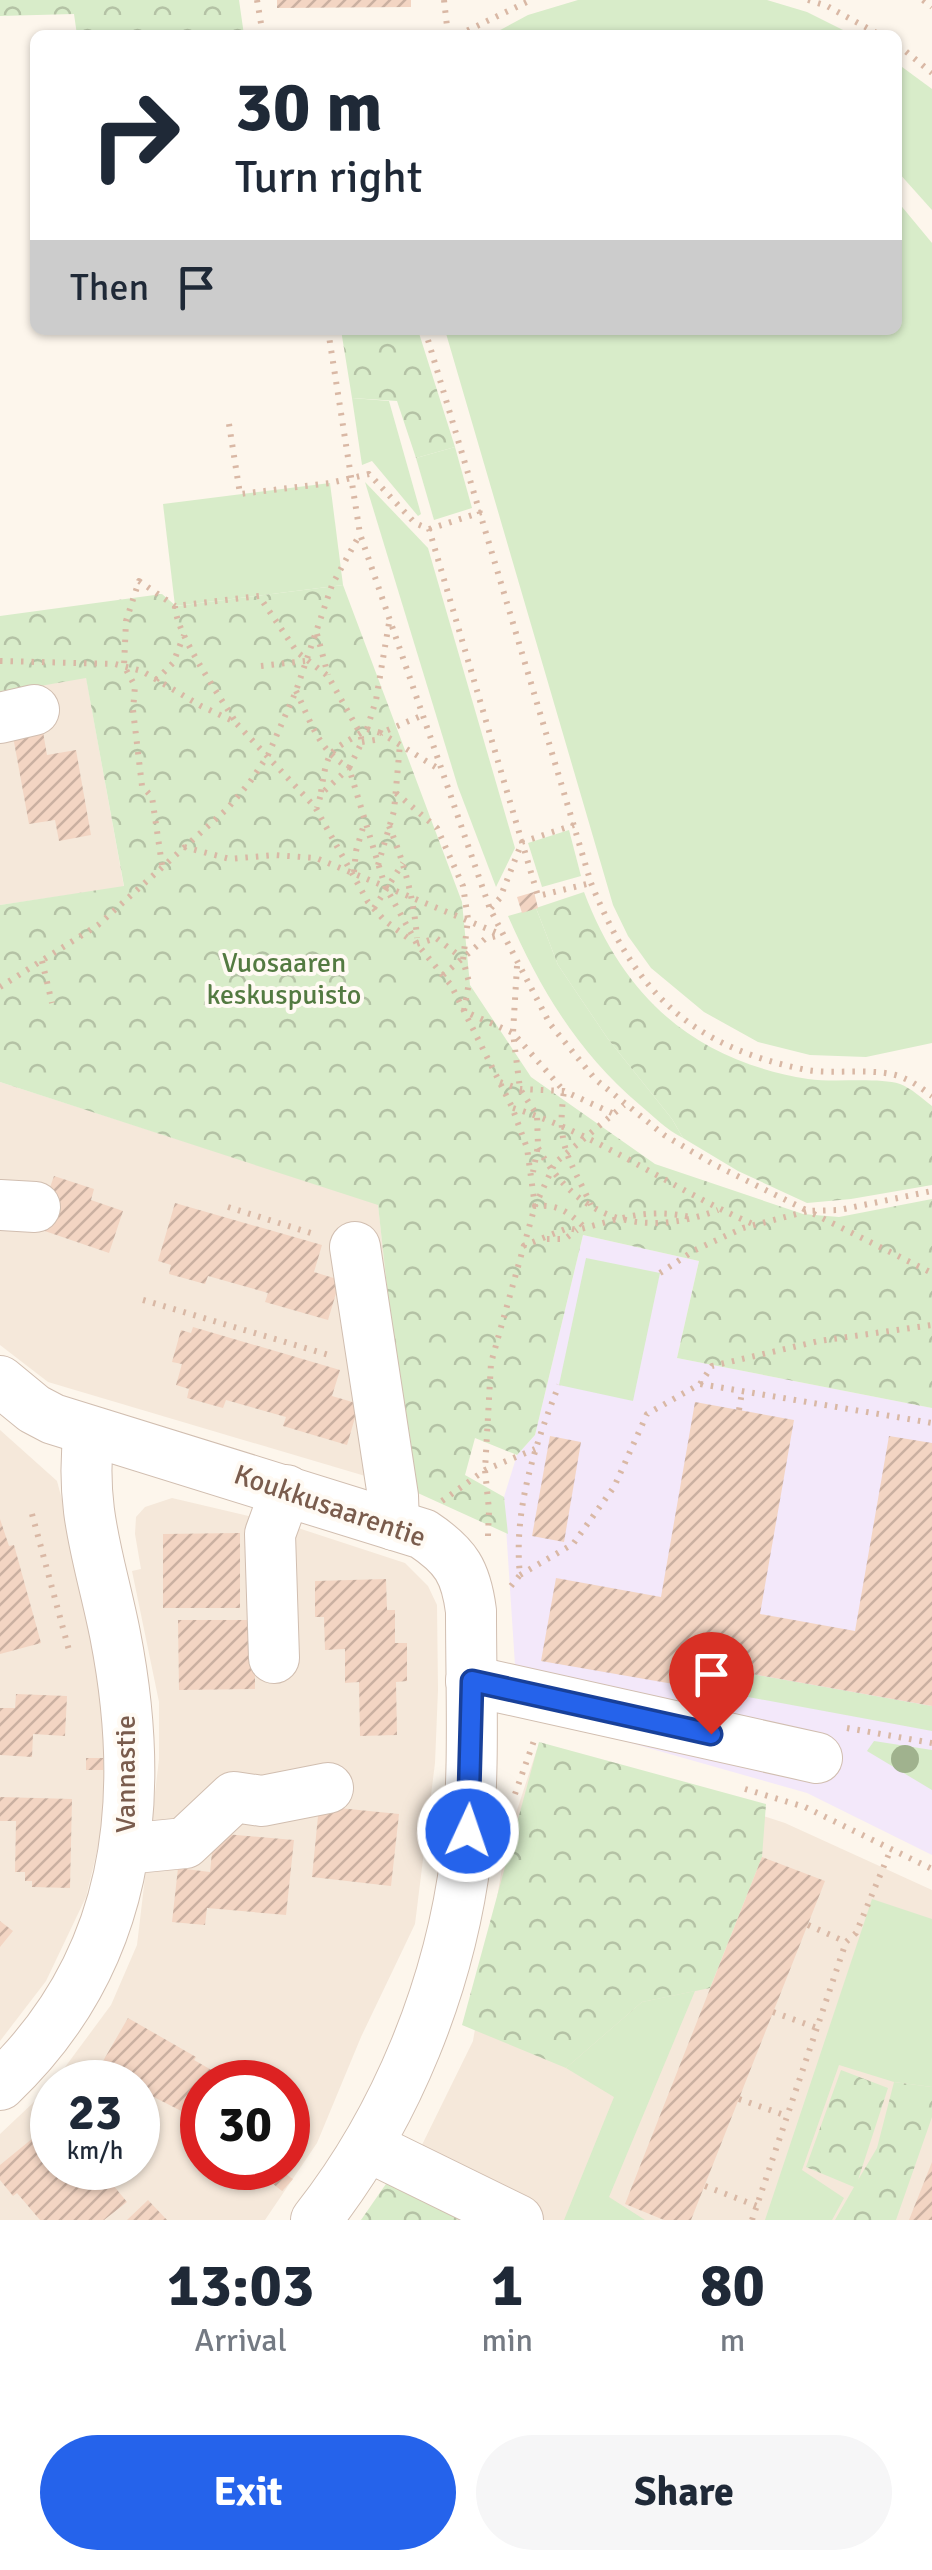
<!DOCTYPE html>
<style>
body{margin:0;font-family:Signika,sans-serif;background:#f6f6f7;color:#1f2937;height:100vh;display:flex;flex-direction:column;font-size:38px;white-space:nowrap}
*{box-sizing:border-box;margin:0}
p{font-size:32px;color:#747a83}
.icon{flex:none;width:55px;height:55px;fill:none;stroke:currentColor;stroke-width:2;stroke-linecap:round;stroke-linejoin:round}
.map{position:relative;height:2220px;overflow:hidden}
.sheet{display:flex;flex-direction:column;background:#fff;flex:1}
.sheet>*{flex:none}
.top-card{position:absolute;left:30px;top:30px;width:872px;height:305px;border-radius:15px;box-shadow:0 2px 8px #0004;background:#fff;color:#1f2937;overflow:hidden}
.speed{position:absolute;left:30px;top:2060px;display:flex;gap:20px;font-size:50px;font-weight:700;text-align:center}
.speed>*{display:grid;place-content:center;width:130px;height:130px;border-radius:50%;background:#fff;box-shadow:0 2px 8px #0004;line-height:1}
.speed small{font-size:25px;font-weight:400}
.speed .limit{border:15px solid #d22;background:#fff;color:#111}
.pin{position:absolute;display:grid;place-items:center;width:85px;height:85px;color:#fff;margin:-102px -42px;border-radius:50% 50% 50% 0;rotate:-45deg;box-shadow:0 0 10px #0007}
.pin .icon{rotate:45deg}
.me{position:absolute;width:110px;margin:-55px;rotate:3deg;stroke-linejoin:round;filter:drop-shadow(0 0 8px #0008)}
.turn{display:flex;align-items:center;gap:35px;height:210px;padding:0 40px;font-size:45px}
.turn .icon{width:130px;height:130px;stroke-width:2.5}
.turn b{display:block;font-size:70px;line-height:85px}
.then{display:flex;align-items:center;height:95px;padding:0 40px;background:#0003;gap:20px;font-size:38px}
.eta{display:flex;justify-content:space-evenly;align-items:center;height:170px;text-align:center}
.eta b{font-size:60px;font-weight:800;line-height:70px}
.cta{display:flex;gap:20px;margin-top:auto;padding:20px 40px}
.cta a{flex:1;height:115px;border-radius:60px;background:#2563eb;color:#fff;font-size:40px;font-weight:800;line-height:115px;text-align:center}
.cta a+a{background:#f6f6f7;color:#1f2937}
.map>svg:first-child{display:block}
.residential{fill:#f5e8da;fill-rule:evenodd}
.education{fill:#f3e8fa}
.grass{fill:#d8ecc9}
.forest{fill:url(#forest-crowns)}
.building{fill:url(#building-hatch)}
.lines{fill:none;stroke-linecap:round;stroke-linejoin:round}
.minor-casing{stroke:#d1beb0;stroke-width:52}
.path{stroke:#d9b8a5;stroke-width:6;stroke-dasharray:2.5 8;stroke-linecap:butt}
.minor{stroke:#fff;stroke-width:50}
.tree{fill:#a0b28e}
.route-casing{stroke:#184099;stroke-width:25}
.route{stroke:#2563eb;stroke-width:18}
.labels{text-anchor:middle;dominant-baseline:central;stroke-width:8;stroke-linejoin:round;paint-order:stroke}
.park-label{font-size:28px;fill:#537a41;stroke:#fffaf3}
.street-label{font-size:28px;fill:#7a5c4d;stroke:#fffaf3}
</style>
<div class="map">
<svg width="932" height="2220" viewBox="0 0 932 2220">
<defs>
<pattern id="forest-crowns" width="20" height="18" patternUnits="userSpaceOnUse" patternTransform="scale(2.5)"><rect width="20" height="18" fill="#d8ecc9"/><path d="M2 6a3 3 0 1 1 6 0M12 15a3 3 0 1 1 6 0" fill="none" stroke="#b4c2a5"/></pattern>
<pattern id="building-hatch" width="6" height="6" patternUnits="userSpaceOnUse" patternTransform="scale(2.5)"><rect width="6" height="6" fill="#f3d5c3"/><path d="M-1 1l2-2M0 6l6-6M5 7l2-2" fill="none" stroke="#cab0a1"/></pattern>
</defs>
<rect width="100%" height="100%" fill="#fdf6ec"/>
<g class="residential">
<path d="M86,677L124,887L0,905V693Z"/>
<path d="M0,1082L378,1204L409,1489L48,1382L0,1345Z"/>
<path d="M0,1430L57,1481L92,1612L108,1749L104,1822L86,1897L46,1981L0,2041Z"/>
<path d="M172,1498L295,1527L405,1563L428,1586L437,1605L438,1690L435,1763L415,1924L361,2037L317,2143L265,2220H0V2134L52,2085V2168H138V2082H54L111,2005L137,1945L159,1759V1702L132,1571L141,1569L135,1534L136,1517L145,1507ZM202,2082H288V2168H202Z"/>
<path d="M553,1747L785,1823L932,1890V2220H372L418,2153L473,2041L506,1844L537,1749Z"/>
</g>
<path class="education" d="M583,1235L699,1261L677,1358L932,1408V1855L807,1793L518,1711L504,1497L517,1455L535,1435Z"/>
<g class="grass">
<path d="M578,0H767L807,12L853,35H491L528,15Z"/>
<path d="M898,64L932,89V210L898,172Z"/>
<path d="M898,202L932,243V1043L866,1057L810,1055L758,1042L704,1012L651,968L628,936L613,905L445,330H898Z"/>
<path d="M352,398L389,401L421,514L418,516L372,461L362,465Z"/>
<path d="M455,447L472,508L434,520L416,458Z"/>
<path d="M365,482L428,548L515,848L496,887L458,787Z"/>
<path d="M330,483L343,585L175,606L163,504Z"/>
<path d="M569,830L581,876L542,887L528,843Z"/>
<path d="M536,908L558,965L608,1039L672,1119L683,1138C667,1130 654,1117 640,1105C578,1052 541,991 508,916Z"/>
<path d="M586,1258L660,1273L633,1401L559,1385Z"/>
<path d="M752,1674L932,1706V1731L748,1697Z"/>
<path d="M874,1741L932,1750V1790L867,1751Z"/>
<path d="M872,1899L932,1919V2087L894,2082L839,2065L802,2170L844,2198L832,2220H765Z"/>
<path d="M695,1991L609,2197L645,2220H564L614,2097L566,2068L642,2002Z"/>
</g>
<g class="forest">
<path d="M0,0H239L244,35H77L74,14L0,16Z"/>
<path d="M341,330H418L455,447L416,458L397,401L352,398Z"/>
<path d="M343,585L462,902L470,985L531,1077L655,1164L803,1214L839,1217L932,1199V1408L677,1358L699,1261L583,1235L535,1435L517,1455L475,1438L465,1475L504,1497L508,1534L409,1489L378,1205L0,1082V905L124,886L86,678L0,693V616L162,594L176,606Z"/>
<path d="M584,892C624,998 695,1061 808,1079C834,1083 877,1077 900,1084C911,1088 923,1099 932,1106V1185L851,1199L807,1203L738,1171L683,1138L672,1119L608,1039L558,965L536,908Z"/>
<path d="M539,1742L766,1804L762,1857L710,1988L642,2002L566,2068L462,2025Z"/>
<path d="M841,2070L888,2088L858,2180L877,2148L894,2082L932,2087V2117L896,2220H835L854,2187L806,2167Z"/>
<path d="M388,2181L461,2215L457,2220H361Z"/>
</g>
<g class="building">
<path d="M277,0H411V7L277,8Z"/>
<path d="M42,726L47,755L76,750L91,835L59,841L55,820L29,824L12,731Z"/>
<path d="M534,892L538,908L522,913L517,897Z"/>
<path d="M54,1176L94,1189L91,1200L123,1211L109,1253L36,1228Z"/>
<path d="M175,1203L322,1245L314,1272L340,1280L328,1320L265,1302L268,1293L208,1276L205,1284L169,1274L171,1265L158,1261Z"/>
<path d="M193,1327L340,1370L332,1396L359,1404L347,1445L283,1426L286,1417L226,1400L223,1408L187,1398L189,1389L176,1385L182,1364L172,1362L181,1330L191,1333Z"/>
<path d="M695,1402L794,1420L760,1614L855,1631L889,1436L932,1443V1706L752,1674L748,1697L541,1661L556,1578L661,1597Z"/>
<path d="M550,1436L581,1442L564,1542L532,1536Z"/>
<path d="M0,1519L9,1546L14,1545L41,1643L0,1654Z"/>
<path d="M240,1533V1608H163V1534Z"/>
<path d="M386,1579L387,1610H395V1643H407V1681L396,1682L397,1735L360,1736L359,1682L345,1683V1649L325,1650L324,1617H315V1581Z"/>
<path d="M178,1620H255V1689L179,1690Z"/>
<path d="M16,1694L67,1696L65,1736L33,1734L32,1757L0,1755V1708H15Z"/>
<rect x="86" y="1758" width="17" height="12"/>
<path d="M0,1797L72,1799L70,1888L32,1887V1881H25V1872H15L16,1821H0Z"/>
<path d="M319,1806L399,1814L391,1886L312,1877Z"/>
<path d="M214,1833L294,1840L286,1915L207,1908L205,1925L172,1922L178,1868L210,1872Z"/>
<path d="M762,1857L825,1881L691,2220H664L625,2204Z"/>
<path d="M0,1921L13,1931L0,1947Z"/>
<path d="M128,2018L196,2057L194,2060L222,2076L225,2070L248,2082H202V2127L195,2122L197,2119L138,2089V2082H125L99,2068Z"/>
<path d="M49,2125L52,2129V2168H99L127,2202L104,2220H40L17,2193L13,2196L0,2180V2165Z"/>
<path d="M932,2162V2220H909Z"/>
<path d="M277,2168L293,2179L282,2191L268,2180Z"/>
<path d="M148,2200L167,2220H127Z"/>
</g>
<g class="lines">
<defs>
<g id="minor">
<path d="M0,718L34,710"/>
<path d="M0,1205L35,1207"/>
<path d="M355,1247L393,1496L394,1525"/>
<path d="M0,1381L34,1409L53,1419L423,1534C456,1556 466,1572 471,1611C471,1692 475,1775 466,1856C450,1985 397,2117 316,2220"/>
<path d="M274,1658L270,1534L286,1490"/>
<path d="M471,1681L817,1758"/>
<path d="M125,1849L185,1843L234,1797L262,1801L328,1788"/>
<path d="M0,2085C130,1962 148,1802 115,1634C100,1559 79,1509 89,1431"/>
<path d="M367,2146L518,2220"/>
</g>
</defs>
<use href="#minor" class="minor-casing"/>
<g class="path">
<path d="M257,0L263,35"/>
<path d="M444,0L448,35"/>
<path d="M808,0L827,6L880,35"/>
<path d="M923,0L932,7"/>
<path d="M458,35L531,0"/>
<path d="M898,45L932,73"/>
<path d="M328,330L360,534L490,909L550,1024L595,1079L664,1135L713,1164L808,1211L839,1210L932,1191"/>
<path d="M425,330L591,883C635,991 689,1047 807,1070C836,1075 880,1066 906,1079C915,1083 924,1090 932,1096"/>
<path d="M229,424L240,494L330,483L369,474L415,523L429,529L538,896L591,883"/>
<path d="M429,529L482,512"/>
<path d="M175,606C176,634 219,695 235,721"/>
<path d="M317,634L328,675"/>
<path d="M0,661L115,664L142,671L201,706L235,722L315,807L368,902L384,920L412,941"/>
<path d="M261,666L305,661"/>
<path d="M156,680L173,663L184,635"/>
<path d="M296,691C311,722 318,750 349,768L321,794L317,808"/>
<path d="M367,729L376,700L389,623"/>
<path d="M362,742L375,740L381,733L442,771"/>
<path d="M321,792C328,745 330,753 367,729L381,733L423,715"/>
<path d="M396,793L437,828L463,886L468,919L463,960L469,982L464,1011L513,1033L564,1091C556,1147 569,1157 591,1205"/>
<path d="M389,826C404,862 414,899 417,938"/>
<path d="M184,847L230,859L274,855L316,858L500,934"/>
<path d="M162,865L152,797L142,786L133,710L135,686L124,666L126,621L139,581L175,606L259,596L297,652L328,676L360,733L362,742L349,768L385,886L417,944L451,985L512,1107L527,1148L535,1206C558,1204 569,1212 585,1228"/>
<path d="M378,865L394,811L400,744"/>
<path d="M354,872L356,851L365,821"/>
<path d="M374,908L403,863"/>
<path d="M491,908L500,898L522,842L574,825"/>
<path d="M417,944L436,938L462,958"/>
<path d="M42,961L52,1003"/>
<path d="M517,966L513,1033L520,1089L537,1115L538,1146L533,1172"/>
<path d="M443,975L485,939L500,935"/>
<path d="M0,987L98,925L227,809L250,782L268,755L296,691L332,585L360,534"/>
<path d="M500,1082L520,1089L564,1091L612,1113"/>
<path d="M513,1108C598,1134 671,1189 753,1224"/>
<path d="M538,1148C578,1220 642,1239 718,1210"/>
<path d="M228,1207L317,1235"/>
<path d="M547,1239H565L577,1230"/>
<path d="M523,1246L568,1228L577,1230C623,1218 648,1207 695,1218"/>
<path d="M660,1273L695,1250L743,1228L808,1211L932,1273"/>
<path d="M143,1300L329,1355"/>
<path d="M700,1384L712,1366L819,1341L932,1325"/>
<path d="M739,1410L742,1392"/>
<path d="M442,1501L485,1470L535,1449"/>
<path d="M32,1514L70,1654"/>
<path d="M488,1536L489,1510L485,1470L491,1363L535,1206L555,1163L624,1105"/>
<path d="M520,1575L573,1544L614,1487L647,1414L700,1384L932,1423"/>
<path d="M511,1586L520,1575C513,1511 535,1444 559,1385"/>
<path d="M847,1728L932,1743"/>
<path d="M745,1789L805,1807L932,1869"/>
<path d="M515,1794L536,1735"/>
<path d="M808,1925L846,1942"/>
<path d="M773,2012L817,2028"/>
<path d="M739,2099L787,2116"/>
<path d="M705,2186L757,2206"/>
<path d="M752,2220L846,1942L856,1933L891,1849"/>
</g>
<use href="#minor" class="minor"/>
</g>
<circle class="tree" cx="905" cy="1759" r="14"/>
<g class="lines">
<defs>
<path id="route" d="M468,1831L472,1681L711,1734"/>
</defs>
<use href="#route" class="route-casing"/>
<use href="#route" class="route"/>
</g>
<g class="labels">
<g class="park-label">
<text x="284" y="963">Vuosaaren<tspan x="284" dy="32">keskuspuisto</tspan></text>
</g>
<g class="street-label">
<text transform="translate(330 1506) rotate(19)">Koukkusaarentie</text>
<text transform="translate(126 1774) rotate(-90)">Vannastie</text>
</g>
</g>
</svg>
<div class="speed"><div>23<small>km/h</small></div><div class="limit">30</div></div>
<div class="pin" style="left:711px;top:1734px;background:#d93025"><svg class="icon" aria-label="arrive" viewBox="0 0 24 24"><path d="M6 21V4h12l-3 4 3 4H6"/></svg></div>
<svg class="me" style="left:468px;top:1831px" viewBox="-20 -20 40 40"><circle r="17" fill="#2563eb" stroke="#fff" stroke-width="3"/><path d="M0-11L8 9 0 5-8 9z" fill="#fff"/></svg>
<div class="top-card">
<div class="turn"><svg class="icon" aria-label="right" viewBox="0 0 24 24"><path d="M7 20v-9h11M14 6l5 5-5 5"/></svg><div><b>30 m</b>Turn right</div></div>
<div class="then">Then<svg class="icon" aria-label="arrive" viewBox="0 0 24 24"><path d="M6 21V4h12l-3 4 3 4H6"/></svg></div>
</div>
</div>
<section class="sheet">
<div class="eta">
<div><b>13:03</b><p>Arrival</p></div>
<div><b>1</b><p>min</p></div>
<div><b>80</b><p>m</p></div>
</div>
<div class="cta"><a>Exit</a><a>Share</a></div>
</section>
